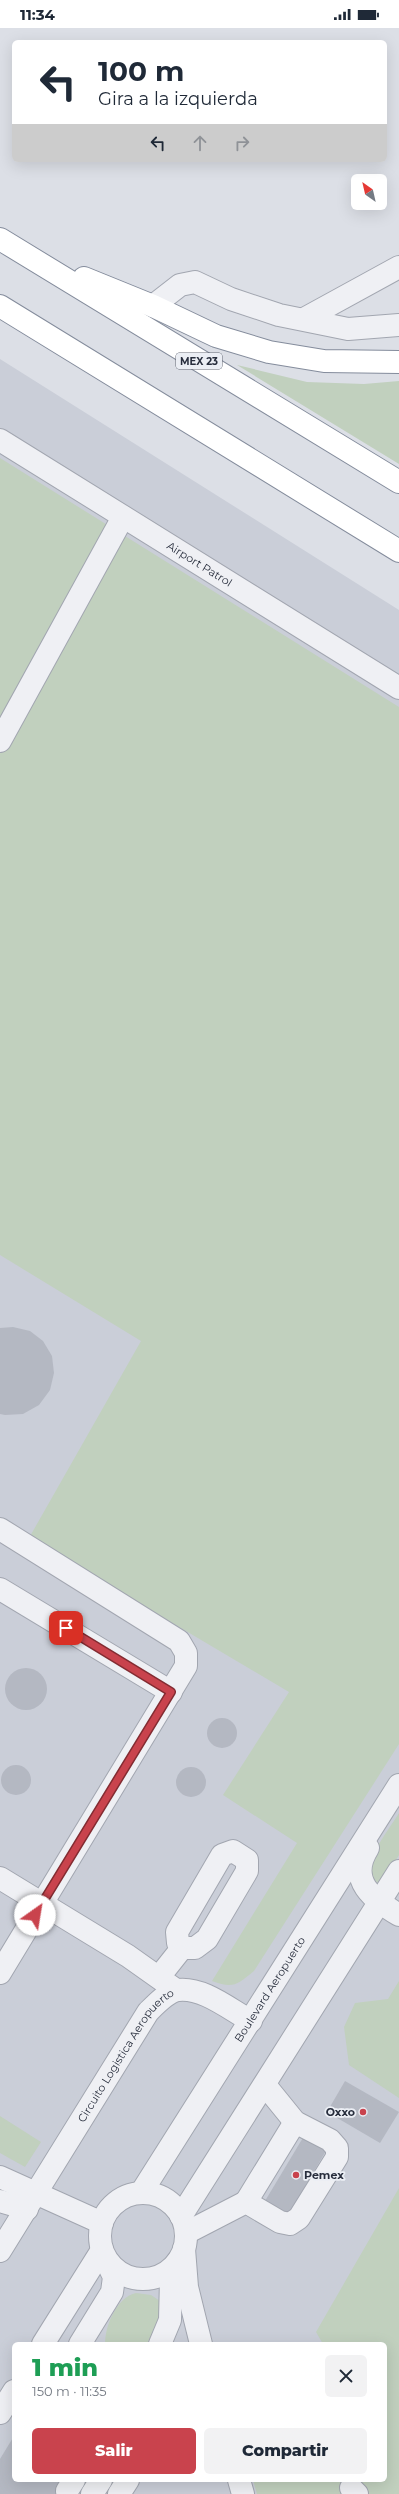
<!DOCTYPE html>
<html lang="es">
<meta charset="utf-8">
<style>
body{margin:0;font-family:Montserrat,sans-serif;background:#f2f2f3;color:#1f2937;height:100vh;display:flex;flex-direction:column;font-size:15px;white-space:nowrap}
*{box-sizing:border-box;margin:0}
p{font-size:13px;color:#747a83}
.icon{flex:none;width:22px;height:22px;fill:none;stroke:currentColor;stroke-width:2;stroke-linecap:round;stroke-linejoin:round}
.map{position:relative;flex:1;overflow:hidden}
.panel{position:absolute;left:12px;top:2314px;width:375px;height:140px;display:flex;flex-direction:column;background:#fff;border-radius:6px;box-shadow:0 4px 16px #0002}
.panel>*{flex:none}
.guide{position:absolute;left:12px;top:12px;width:375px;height:122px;border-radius:6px;box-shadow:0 4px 16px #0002;background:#fff;color:#1f2937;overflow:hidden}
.needle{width:26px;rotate:326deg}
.buttons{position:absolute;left:351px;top:146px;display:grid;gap:8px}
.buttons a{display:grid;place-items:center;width:36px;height:36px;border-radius:6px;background:#fff;box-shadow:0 4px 16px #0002;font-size:20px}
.pin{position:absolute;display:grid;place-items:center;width:34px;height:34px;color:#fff;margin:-17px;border-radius:8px;box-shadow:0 2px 6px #0006}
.me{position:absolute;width:44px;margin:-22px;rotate:32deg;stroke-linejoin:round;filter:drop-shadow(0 0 3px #0008)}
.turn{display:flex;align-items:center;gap:14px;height:84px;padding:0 20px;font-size:18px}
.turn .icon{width:52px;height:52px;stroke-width:2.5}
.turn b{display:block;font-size:28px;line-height:34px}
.lanes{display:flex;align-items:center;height:38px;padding:0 20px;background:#0003;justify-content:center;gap:20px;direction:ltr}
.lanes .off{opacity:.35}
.round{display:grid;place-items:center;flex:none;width:42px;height:42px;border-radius:6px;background:#f2f2f3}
.overview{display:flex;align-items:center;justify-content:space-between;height:68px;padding:0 20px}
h1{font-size:24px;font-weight:800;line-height:30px;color:#1e9e55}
.cta{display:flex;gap:8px;margin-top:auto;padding:8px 20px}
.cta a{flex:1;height:46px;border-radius:6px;background:#c9434d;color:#fff;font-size:16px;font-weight:800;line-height:46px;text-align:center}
.cta a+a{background:#f2f2f3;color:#1f2937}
.status{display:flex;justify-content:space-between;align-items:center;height:28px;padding:0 20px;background:#fff;direction:ltr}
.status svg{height:11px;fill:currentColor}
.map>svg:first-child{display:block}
.built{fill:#caced8;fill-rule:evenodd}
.green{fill:#c1d0be}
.building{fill:#b4b8c2}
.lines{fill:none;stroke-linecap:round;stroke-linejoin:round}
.minor-casing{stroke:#a2a6b0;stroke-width:24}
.highway-casing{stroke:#848c9c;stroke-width:24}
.minor{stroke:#eff0f4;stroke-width:22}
.highway{stroke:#fff;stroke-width:22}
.route-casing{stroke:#832c32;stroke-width:10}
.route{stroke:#c9434d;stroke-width:7}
.poi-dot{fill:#c9434d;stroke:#ebeef4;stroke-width:1.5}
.labels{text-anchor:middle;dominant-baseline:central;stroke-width:3.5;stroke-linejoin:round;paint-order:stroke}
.shield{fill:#ebeef4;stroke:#626773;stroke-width:1}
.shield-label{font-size:10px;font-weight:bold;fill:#272d3c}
.street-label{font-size:11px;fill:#272d3c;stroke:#ebeef4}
.poi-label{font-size:11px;font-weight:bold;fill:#272d3c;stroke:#ebeef4;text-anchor:end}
</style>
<div class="status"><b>11:34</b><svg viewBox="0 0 49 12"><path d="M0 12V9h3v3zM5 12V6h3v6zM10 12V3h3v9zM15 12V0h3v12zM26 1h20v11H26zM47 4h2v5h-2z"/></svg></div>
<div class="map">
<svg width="399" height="2466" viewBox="0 0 399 2466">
<rect width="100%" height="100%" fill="#dcdfe6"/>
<path class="built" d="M0,331L399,582V2466H0ZM14,2316H385V2452H14Z"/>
<g class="green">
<path d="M237,337L307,354L364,356L399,353V436Z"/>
<path d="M0,430L399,679V1716L254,1943C237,1957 233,1961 212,1953L297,1815L223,1767L289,1664L29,1510L141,1313L0,1227Z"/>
<path d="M399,1785V1827L381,1857C375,1853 371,1850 370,1843C366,1830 392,1797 399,1785Z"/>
<path d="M399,1953V2070L349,2037L344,1999L355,1975L388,1971Z"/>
<path d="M0,2088L41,2114L25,2139L0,2125Z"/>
<path d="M399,2160V2466H257L253,2452H385V2316H323L316,2304Z"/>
<path d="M136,2265L151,2267L160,2273L161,2287L147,2316H105C105,2297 117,2269 136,2265Z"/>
</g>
<g class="building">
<path d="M13,1299L30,1303L43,1313L52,1328L54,1345L50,1362L39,1377L23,1386L5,1387L0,1386V1300Z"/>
<circle cx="26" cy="1661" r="21"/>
<circle cx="222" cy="1705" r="15"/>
<circle cx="16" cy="1752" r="15"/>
<circle cx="191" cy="1754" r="15"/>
<path d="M345,2053L399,2084L380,2115L327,2084Z"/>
<path d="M304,2108L327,2121L289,2186L265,2173Z"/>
<path d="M14,2408V2452H59L69,2466H0V2431Z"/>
</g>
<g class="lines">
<defs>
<g id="minor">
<path d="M153,278L180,257L195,254L231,271L279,287L348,301L399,297"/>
<path d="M304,291L399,239"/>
<path id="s1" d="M0,412L399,660"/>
<path d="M0,713L123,489"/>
<path d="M0,1501L179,1613L186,1625V1638L0,1945"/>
<path d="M0,1561L171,1664"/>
<path d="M368,1820C347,1853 373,1871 399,1887"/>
<path d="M233,1823L247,1832V1843L207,1911L195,1920H182L178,1915L177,1904L222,1827Z"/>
<path d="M0,1850L128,1928L176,1962"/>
<path d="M159,1949L182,1920"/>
<path d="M0,2149L102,2195"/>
<path id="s2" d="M141,2165L399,1757"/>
<circle cx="143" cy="2208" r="43"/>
<path d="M0,2173L27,2181"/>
<path d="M246,2174L295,2094"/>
<path d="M181,2188L399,1843"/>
<path d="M186,2205L246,2174L280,2194L290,2196L299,2190L337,2129V2120L330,2112L295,2094L265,2057"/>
<path d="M184,2221L187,2259L201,2316"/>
<path id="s3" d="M0,2223L148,1984C155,1977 167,1964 178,1962C203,1959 229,1981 251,1993"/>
<path d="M43,2316L102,2222"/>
<path d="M80,2316L112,2264L114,2249L106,2232"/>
<path d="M160,2316L170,2292L171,2251L178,2233"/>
<path d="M0,2385L14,2363"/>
<path d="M239,2452L243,2466"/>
<path d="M351,2460L357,2466"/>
<path d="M67,2463L74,2452"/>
<path d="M92,2466L101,2452"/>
<path d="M119,2466L128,2452"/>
</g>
<g id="highway">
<path d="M0,211L399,454"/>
<path d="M84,250L153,278L216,308L269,324L324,333L399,334"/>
<path d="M0,278L399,523"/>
</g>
</defs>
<use href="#minor" class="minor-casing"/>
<use href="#highway" class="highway-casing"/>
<use href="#minor" class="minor"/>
<use href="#highway" class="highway"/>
</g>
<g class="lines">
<defs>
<path id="route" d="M35,1887L171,1664L66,1600"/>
</defs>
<use href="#route" class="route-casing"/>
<use href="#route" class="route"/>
</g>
<g class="poi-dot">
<circle cx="363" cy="2084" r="4"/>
<circle cx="296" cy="2147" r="4"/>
</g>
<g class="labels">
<rect class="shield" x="176" y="325" width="46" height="16" rx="3"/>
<g class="shield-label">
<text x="199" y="333">MEX 23</text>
</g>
<g class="street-label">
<text stroke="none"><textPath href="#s1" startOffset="235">Airport Patrol</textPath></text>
<text stroke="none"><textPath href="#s2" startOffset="241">Boulevard Aeropuerto</textPath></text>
<text stroke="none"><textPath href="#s3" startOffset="233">Circuito Logistica Aeropuerto</textPath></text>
</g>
<g class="poi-label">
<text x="355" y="2084">Oxxo</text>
<text x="304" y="2147" text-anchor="start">Pemex</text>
</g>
</g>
</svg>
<div class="buttons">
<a><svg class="needle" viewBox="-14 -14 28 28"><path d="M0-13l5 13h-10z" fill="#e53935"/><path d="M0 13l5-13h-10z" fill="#747a83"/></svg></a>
</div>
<div class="pin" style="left:66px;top:1600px;background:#d93025"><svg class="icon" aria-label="arrive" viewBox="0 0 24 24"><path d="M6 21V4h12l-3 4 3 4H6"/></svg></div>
<svg class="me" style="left:35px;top:1887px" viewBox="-20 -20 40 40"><circle r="19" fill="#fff"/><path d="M0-13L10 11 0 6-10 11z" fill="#c9434d"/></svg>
<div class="guide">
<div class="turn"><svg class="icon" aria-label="left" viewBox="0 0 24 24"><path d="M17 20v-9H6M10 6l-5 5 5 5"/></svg><div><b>100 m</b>Gira a la izquierda</div></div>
<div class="lanes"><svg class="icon" aria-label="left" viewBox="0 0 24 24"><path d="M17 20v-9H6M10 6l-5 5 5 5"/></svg><svg class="icon off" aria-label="ahead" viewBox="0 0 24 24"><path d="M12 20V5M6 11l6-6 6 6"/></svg><svg class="icon off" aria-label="right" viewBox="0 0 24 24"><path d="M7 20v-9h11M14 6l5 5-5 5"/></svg></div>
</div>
<section class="panel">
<div class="overview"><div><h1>1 min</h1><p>150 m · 11:35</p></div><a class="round"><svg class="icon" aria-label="close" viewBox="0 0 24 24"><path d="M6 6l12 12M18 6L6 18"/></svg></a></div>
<div class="cta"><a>Salir</a><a>Compartir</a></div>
</section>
</div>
